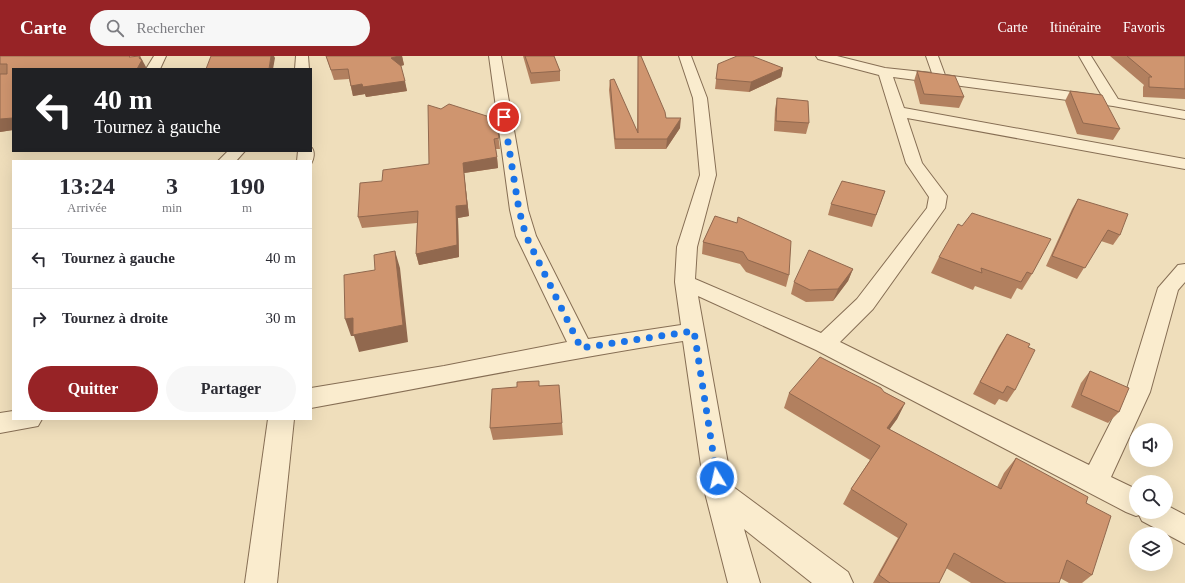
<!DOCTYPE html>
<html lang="fr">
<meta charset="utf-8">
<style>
body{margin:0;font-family:Georgia,serif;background:#f7f7f7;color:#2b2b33;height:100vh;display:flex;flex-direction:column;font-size:15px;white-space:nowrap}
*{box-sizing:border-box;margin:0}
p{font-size:13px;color:#7c7c81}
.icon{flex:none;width:22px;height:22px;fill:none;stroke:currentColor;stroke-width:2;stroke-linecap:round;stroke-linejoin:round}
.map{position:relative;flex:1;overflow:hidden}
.details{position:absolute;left:12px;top:104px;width:300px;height:260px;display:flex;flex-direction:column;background:#fff;border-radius:0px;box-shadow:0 4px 16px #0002}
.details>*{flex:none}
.guide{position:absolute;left:12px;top:12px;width:300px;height:84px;border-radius:0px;box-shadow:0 4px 16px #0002;background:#202124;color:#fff;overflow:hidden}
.controls{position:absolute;left:1129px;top:367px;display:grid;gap:8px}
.controls a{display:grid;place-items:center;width:44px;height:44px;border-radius:50%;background:#fff;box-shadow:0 4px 16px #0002;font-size:20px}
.pin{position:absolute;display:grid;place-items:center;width:34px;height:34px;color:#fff;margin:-17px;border:2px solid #fff;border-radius:50%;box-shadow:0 1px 4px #0007}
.me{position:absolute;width:44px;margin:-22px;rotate:351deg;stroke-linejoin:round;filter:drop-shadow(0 0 3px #0008)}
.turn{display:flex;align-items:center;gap:14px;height:84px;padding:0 16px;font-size:18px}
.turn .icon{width:52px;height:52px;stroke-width:2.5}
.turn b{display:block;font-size:28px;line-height:34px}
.eta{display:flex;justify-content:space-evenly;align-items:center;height:68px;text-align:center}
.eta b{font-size:24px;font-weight:700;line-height:28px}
.primary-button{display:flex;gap:8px;margin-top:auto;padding:8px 16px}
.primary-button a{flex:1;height:46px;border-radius:24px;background:#972326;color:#fff;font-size:16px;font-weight:700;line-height:46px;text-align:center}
.primary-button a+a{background:#f7f7f7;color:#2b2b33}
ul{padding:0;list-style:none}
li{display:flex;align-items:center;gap:12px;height:60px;padding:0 16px;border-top:1px solid #e1e1e2}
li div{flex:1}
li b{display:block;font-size:15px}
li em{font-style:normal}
header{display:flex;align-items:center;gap:24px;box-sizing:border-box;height:56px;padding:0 20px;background:#972326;color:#fff}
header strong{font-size:19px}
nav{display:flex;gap:22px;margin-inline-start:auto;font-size:14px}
.search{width:280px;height:36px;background:#f7f7f7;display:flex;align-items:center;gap:10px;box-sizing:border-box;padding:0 14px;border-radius:22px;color:#7c7c81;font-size:15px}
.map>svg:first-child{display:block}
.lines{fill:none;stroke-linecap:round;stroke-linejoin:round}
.street-casing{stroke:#866e54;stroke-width:2}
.street{fill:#faecce;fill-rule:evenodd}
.wall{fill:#b2805f}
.shaded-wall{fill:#91684e}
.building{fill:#cf956f;stroke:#91684e}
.route{stroke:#1a73e8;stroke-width:7;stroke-dasharray:0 12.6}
</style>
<header>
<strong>Carte</strong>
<div class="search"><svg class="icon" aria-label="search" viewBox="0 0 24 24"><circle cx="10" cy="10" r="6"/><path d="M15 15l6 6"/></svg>Rechercher</div>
<nav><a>Carte</a><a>Itinéraire</a><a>Favoris</a></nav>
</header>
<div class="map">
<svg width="1185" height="527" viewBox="0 0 1185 527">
<rect width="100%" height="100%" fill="#efdebb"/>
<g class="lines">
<defs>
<g id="street">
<path d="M154,0H166L160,13H146Z"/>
<path d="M296,0H308L309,13H295Z"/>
<path d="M489,0H501L528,154L536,180L588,283L681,269L675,226L677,191L700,119L693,42L679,0H691L707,42L716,119L697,191L695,223L821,277L857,243L927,152L929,141L906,107L879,19L818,3L816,0H837L885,12L932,17L926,0H938L945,19L1102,40L1079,0H1091L1118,43L1185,55V63L1113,50L893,21L904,52L1185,103V113L907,62L922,107L947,140L945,152L873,253L840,286L1089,409L1126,336L1158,232L1178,209L1185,208V226L1178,234L1150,336L1111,421L1136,433V456H1166V449L1185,459V488L1142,465L1139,459L1136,460L1126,456L816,294L698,240L732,430L848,516L853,527H812L744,473L760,527H728L705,437L683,285C558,304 435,330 311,352V332L444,310L567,286L516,180L510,154Z"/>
<path d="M312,92C315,96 314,103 311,108V105H297L298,95H311Z"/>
<path d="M228,95H245L236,105H218Z"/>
<path d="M13,355V363H42L38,370L0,377V357Z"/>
<path d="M268,363H294L277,527H245Z"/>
</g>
</defs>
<use href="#street" class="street-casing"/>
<use href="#street" class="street"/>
</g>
<g class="wall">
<path d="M0,0L146,11L13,13V74L0,76Z"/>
<path d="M326,0H402L404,9L400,10L407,35L366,41L365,38L353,40L349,23L334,24Z"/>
<path d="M523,0H554L560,15V25L531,28Z"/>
<path d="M638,0H641L666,62L680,72L666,93H615L609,34L610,24L637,76Z"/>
<path d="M1110,0H1185V43L1143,41V31L1144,29Z"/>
<path d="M718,8L783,12L781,21L749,36L715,33Z"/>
<path d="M917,15L964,41L959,52L920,48L914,25Z"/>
<path d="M1070,35L1120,73L1113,84L1077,78L1065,45Z"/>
<path d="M777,42L809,67L806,78L774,75L775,53Z"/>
<path d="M441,53L496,63L500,93H496L498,112L464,117L469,160L458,162L459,201L419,209L416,198L417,167L362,172L358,161L382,125L429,108Z"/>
<path d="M885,135L872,171L828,159L831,148Z"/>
<path d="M1078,143L1120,179L1113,189L1101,185L1077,223L1046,210L1072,153Z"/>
<path d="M715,160L789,219L786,231L746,216L740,208L702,198L703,186Z"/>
<path d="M962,170L1032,218L1022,234L1017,232L1011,243L975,230L973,234L931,217L939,201Z"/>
<path d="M853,213L848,225L833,245L806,246L791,238L794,226Z"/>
<path d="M1007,278L1028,291L1015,334L1007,346L999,343L995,349L973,338L999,290Z"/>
<path d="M1090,315L1119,356L1108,367L1071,351L1081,327Z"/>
<path d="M539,330L562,367L563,379L493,384L490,372Z"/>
<path d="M884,336L905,347L897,363L889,373L997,431L1004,417L1016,402L1086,447L1092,519L1082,527H1069L1060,522L1059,527H971L946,512L939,527H873L898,482L843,448L851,433L870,404L784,352L789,337Z"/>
</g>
<g class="shaded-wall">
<path d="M140,0L146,11V13H137L139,2Z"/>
<path d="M271,0H274L275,2L273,13H269Z"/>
<path d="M399,0H402L404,9L394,12L391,2Z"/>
<path d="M783,12L781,21L749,36L751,26Z"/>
<path d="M405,25L407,35L366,41L365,38L353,40L351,30L362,28Z"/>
<path d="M13,62V74L0,76V63Z"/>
<path d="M681,62L680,72L666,93L667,83Z"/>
<path d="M497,101L498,112L464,117L469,160L458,162L459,201L419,209L416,198L456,150L463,107Z"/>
<path d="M395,195L400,212L408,286L359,296L354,280H351L345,263Z"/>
<path d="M853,213L848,225L833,245L838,233Z"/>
<path d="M905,347L897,363L880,387L887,372Z"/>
</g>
<g class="building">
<path d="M0,0H130L129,1L140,0L139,2L142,4L137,13H13V62L0,63V18H7V8H0Z"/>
<path d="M211,0H271L269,13H206Z"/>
<path d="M326,0H399L391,2L401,10L405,25L363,31L362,28L351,30L348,13L331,14Z"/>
<path d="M525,0H554L560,15L531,17Z"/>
<path d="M638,0H641L665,56L666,62H681L667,83H615L610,24L614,23L638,77Z"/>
<path d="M737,0H752L783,12L751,26L716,23L718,8Z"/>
<path d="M1127,0H1185V33L1149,31V21H1152Z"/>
<path d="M917,15L955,20L964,41L924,38Z"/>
<path d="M1070,35L1102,39L1120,73L1083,67Z"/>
<path d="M777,42L808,45L809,67L776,65Z"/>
<path d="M449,48L496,63L499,82L494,83L497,101L463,107L467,149L456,150L457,189L416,198L418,155L358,161L360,127L382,125L383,114L429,108L428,49L441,53Z"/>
<path d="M842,125L885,135L876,159L831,148Z"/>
<path d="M1078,143L1128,158L1120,179L1108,174L1085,212L1052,200Z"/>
<path d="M972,157L1051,183L1032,218L1027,216L1021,226L981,212L982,217L939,201L958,168L962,170Z"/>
<path d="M715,160L737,167L738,161L791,185L789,219L748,204L743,196L703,186Z"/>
<path d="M809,194L853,213L838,233L810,234L794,226Z"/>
<path d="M395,195L403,269L353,279V262L345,263L344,219L375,214L374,199Z"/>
<path d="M1007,278L1030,288L1028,291L1035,294L1015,334L1007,330L1003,337L980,326Z"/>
<path d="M820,301L881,332L884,336L905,347L887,372L1001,433L1016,402L1088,441L1086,447L1111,460L1092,519L1067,504L1059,527H1006L954,497L939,527H890L879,519L907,468L851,433L880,390L789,337Z"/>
<path d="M1090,315L1129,332L1119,356L1081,339Z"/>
<path d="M539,325V330L559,329L562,367L490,372L492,333L517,331V326Z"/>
</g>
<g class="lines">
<path class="route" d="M504,61L519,154L526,180L581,292L694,275L717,422"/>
</g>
</svg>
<div class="controls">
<a><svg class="icon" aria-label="sound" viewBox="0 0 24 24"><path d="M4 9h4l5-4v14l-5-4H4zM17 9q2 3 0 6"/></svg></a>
<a><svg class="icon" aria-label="search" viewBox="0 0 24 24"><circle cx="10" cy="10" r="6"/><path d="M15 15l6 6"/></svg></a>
<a><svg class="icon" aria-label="layers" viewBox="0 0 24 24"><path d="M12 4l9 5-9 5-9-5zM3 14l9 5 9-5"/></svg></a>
</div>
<div class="pin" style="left:504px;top:61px;background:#d93025"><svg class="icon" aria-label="arrive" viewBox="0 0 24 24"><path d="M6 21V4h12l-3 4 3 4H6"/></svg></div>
<svg class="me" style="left:717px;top:422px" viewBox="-20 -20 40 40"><circle r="17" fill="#1a73e8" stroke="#fff" stroke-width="3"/><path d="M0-11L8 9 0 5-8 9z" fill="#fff"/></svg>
<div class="guide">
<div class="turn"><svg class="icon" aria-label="left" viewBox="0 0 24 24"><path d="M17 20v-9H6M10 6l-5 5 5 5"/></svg><div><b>40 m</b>Tournez à gauche</div></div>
</div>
<section class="details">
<div class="eta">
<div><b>13:24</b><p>Arrivée</p></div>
<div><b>3</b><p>min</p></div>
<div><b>190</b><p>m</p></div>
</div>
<ul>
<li><svg class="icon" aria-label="left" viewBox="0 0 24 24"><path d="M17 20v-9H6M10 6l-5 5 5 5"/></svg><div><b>Tournez à gauche</b></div><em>40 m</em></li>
<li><svg class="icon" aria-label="right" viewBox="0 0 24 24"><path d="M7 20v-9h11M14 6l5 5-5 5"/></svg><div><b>Tournez à droite</b></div><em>30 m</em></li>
</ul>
<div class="primary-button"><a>Quitter</a><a>Partager</a></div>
</section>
</div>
